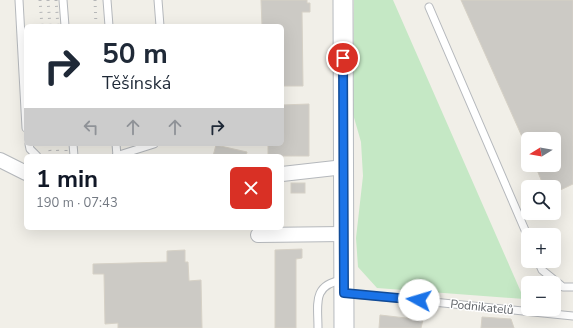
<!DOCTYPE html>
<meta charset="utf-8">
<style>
body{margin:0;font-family:"Nunito Sans",sans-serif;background:#f6f6f7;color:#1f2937;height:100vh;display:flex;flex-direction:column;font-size:15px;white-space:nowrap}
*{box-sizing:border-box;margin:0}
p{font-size:13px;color:#747a83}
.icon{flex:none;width:22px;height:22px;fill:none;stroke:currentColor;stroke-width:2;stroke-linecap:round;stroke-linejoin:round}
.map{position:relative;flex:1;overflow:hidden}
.details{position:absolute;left:24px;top:154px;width:260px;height:76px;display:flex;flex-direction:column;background:#fff;border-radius:6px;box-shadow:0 4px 16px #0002}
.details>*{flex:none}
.hud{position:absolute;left:24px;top:24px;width:260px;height:122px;border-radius:6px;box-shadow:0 4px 16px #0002;background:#fff;color:#1f2937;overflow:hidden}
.needle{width:26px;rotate:259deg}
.tools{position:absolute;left:521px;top:132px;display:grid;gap:8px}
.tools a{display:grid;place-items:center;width:40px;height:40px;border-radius:6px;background:#fff;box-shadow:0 4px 16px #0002;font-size:20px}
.pin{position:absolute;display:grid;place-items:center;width:34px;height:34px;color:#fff;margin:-17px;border:2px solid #fff;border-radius:50%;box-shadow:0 1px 4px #0007}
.me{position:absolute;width:44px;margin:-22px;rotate:276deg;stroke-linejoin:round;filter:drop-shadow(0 0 3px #0008)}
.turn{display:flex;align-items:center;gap:14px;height:84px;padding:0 12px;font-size:18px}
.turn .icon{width:52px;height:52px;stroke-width:2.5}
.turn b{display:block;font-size:28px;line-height:34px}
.lanes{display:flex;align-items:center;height:38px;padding:0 12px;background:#0003;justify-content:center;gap:20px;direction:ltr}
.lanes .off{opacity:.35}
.round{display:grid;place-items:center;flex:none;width:42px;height:42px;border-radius:6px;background:#f6f6f7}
.headline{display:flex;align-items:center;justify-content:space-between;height:68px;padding:0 12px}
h1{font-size:24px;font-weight:700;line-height:30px;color:#111827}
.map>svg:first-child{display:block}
.green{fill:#c5e8c5}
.building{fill:#cccac5;stroke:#d6d1c6}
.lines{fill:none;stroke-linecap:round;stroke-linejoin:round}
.service-casing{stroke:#b5b8bc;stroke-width:9}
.minor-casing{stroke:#b5b8bc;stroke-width:16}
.secondary-casing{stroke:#b6babf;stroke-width:21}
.service{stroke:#fff;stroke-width:7}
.minor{stroke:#fff;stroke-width:14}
.secondary{stroke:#fff;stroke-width:19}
.rail{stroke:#b6b7b8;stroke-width:3;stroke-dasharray:1 5;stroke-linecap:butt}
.route-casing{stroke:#114b97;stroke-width:10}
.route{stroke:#1a73e8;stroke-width:7}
.labels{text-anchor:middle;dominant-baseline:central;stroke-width:3;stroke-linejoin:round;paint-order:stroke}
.street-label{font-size:12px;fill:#5f6368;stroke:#fff}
</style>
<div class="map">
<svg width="573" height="328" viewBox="0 0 573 328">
<rect width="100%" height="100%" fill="#f1efe8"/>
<path class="green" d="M354,0H393L524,299L377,288L358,267L356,238L363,176L361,142L353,114Z"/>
<g class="building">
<path d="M261,0H307V3H310V12H302L303,86H282V26H262Z"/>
<path d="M461,0H573V184L554,193V187H544L535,165H554V139H523Z"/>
<path d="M309,104V156H268V144H282V105Z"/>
<path d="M216,145L247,152L246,156H213Z"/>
<rect x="291" y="183" width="14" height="10"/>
<path d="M302,249V258L296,259V328H275V250Z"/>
<path d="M185,250V262H188L189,281L201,280L202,328H118V323L105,324L104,274H93V264L167,262V251Z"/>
<path d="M380,315L423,320L421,328H379Z"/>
<path d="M482,317L511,319L514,328H481Z"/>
</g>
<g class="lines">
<defs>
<g id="service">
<path d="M19,0L26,128"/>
<path d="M63,0L65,26"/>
<path d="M107,0L109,26"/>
<path d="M158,0L160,26"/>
<path d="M429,7L528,237"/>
<path d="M29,144L30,149L37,156"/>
<path d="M73,144L74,156"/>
<path d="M116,144L117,156"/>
<path d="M116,156L154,144"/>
<path d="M538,261L542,270L563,287H573"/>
<path d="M344,293L573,316"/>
<path d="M318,328C318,304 312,285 342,280"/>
</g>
<g id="minor">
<path d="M0,160L26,173"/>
<path d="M282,174L344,167"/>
<path d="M258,235L344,234"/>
</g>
<path id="secondary" d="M343,0L344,328"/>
</defs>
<use href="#service" class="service-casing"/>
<use href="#minor" class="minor-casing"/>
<use href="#secondary" class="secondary-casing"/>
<use href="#service" class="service"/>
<use href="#minor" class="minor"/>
<use href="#secondary" class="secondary"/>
<g class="rail">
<path d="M40,0L42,26"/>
<path d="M48,0L50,26"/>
<path d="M56,0L58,26"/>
<path d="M95,0L96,26"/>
<path d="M49,144L50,151"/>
<path d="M57,144L58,155"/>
<path d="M66,144V154"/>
</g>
</g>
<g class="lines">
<defs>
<path id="route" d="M343,58L344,293L419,300"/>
</defs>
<use href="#route" class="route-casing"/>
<use href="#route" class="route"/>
</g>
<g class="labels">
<g class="street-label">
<text transform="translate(482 307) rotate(6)">Podnikatelů</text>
</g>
</g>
</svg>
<div class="tools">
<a><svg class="needle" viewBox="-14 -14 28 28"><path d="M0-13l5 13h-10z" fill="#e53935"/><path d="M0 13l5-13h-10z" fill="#747a83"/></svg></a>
<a><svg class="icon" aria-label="search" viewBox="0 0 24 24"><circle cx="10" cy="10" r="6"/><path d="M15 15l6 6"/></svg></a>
<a>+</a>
<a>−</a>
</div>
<div class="pin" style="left:343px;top:58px;background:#d93025"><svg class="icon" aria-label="arrive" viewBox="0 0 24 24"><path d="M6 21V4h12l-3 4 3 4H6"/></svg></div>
<svg class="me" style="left:419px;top:300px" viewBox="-20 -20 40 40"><circle r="19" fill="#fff"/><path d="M0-13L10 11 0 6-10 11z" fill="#1a73e8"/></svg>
<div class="hud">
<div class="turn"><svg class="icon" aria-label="right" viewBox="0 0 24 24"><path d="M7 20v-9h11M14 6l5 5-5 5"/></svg><div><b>50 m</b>Těšínská</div></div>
<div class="lanes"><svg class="icon off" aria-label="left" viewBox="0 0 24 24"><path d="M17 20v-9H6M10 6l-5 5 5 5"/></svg><svg class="icon off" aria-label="ahead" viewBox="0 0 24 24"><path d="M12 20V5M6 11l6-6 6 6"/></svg><svg class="icon off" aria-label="ahead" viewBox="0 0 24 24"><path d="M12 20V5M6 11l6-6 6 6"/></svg><svg class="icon" aria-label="right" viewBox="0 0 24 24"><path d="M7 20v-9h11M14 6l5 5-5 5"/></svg></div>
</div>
<section class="details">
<div class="headline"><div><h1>1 min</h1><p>190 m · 07:43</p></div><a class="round" style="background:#d93025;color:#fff"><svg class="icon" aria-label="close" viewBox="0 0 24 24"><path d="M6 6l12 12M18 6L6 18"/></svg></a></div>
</section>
</div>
